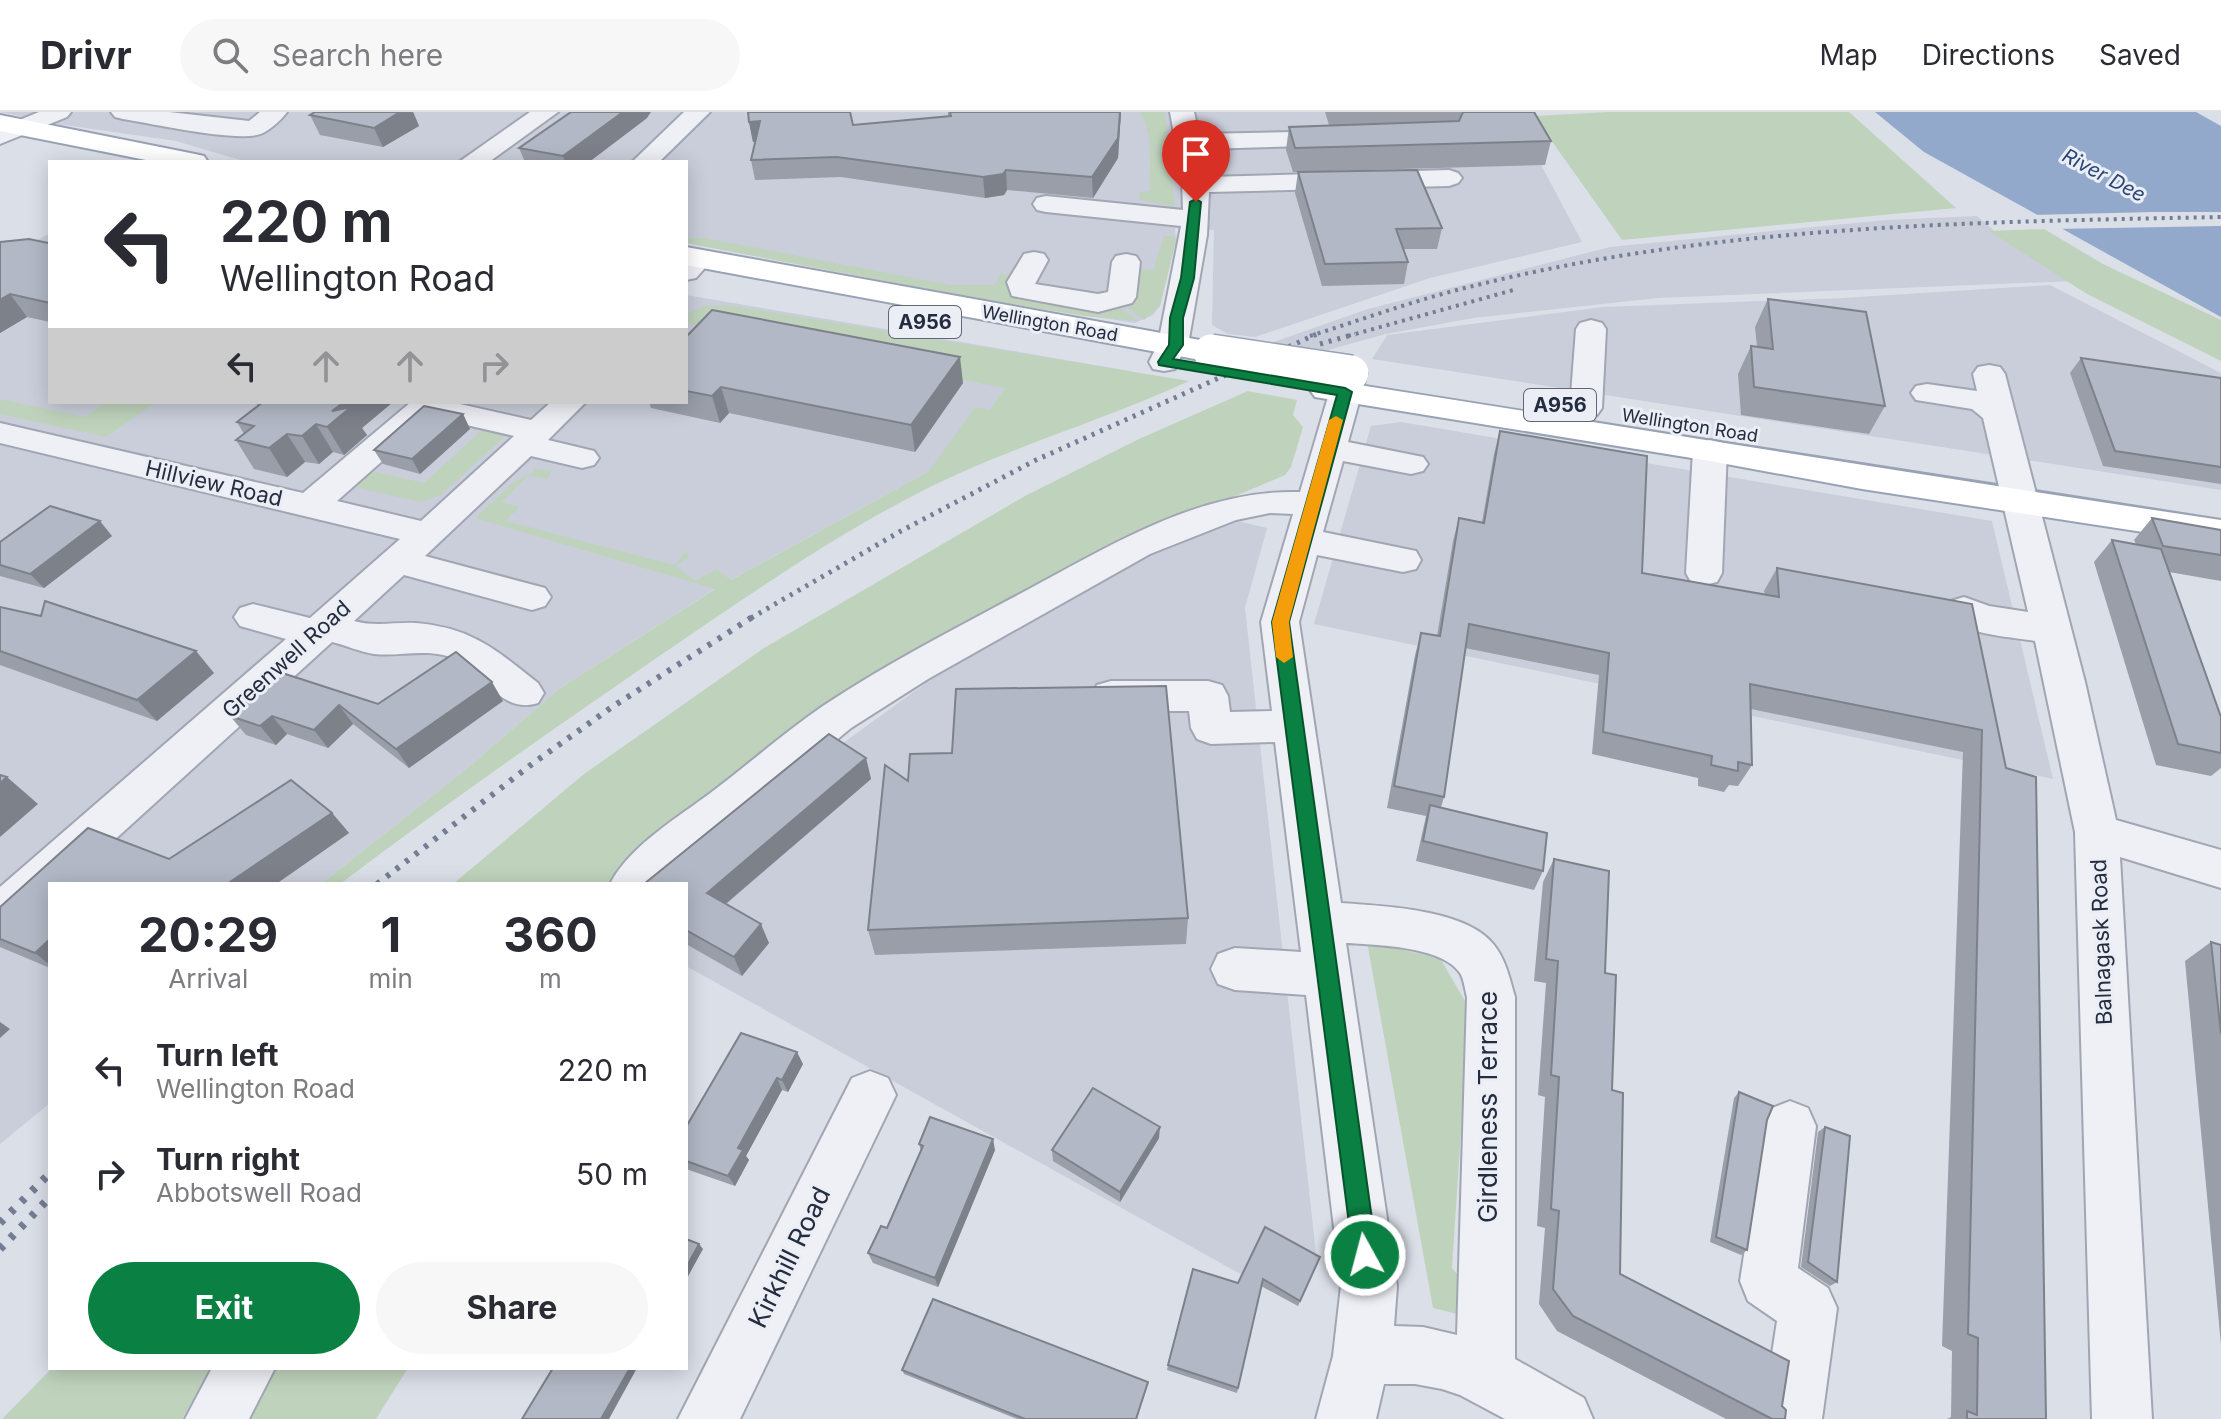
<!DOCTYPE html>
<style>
body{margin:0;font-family:Inter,sans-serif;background:#f7f7f7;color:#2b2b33;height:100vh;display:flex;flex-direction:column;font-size:30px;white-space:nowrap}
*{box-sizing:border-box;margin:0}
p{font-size:26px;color:#7c7c81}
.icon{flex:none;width:44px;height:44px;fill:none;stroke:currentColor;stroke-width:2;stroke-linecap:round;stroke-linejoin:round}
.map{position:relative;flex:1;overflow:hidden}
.drawer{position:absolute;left:48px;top:770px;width:640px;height:488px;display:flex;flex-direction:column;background:#fff;border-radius:0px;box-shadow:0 4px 20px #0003}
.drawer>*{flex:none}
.hud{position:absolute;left:48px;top:48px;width:640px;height:244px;border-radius:0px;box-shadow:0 4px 20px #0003;background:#fff;color:#2b2b33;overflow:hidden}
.pin{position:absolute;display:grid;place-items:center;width:68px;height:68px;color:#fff;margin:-82px -34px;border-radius:50% 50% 50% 0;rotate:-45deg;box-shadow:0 0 8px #0007}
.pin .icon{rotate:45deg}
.me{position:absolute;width:88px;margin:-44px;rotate:353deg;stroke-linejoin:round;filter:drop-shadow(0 0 6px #0008)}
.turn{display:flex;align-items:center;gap:28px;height:168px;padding:0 40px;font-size:36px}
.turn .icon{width:104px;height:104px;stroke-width:2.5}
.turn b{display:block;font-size:56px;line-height:68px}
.lanes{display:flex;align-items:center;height:76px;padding:0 40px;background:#0003;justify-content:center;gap:40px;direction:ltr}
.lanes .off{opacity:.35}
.eta{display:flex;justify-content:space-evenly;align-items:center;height:136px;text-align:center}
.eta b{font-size:48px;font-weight:700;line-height:56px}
.primary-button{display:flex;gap:16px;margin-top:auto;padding:16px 40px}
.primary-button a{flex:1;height:92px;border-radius:48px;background:#0b8043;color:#fff;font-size:32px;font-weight:700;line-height:92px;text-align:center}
.primary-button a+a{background:#f7f7f7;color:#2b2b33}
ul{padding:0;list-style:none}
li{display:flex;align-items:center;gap:24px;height:104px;padding:0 40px}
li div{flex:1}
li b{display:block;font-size:30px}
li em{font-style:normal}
header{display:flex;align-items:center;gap:48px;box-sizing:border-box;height:112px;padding:0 40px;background:#fff;border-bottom:2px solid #e1e1e2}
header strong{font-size:38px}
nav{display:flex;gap:44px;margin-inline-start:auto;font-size:28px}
.search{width:560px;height:72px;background:#f7f7f7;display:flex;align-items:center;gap:20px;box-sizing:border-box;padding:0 28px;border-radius:44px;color:#7c7c81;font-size:30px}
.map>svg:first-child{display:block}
.built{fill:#c9ceda}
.green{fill:#bfd3bc}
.water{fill:#92a9cc}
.pier{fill:#dbdfe8}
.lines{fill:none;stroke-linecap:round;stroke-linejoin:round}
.minor-casing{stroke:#a0a6b2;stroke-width:4}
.major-casing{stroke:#99a2b5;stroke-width:4}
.minor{fill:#eef0f6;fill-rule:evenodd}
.major{fill:#fff;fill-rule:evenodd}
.rail-far3{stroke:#737d93;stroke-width:4;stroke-dasharray:3 5;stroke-linecap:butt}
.rail-far2{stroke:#737d93;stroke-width:5;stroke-dasharray:3 6;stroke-linecap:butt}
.rail-far1{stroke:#737d93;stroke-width:6;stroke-dasharray:4 8;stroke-linecap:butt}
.rail{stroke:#737d93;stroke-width:8;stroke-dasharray:5 10;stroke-linecap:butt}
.major-bridge-casing{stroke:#99a2b5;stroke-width:38;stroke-linecap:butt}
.major-bridge{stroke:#fff;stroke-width:35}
.wall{fill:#999ea9}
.shaded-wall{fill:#7d818a}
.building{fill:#b2b8c5;stroke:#7d818a;stroke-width:2}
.route{fill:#0b8043;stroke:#07532c;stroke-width:2}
.slow{fill:#f59e0b}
.labels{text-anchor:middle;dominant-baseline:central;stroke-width:6;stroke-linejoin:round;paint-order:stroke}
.far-street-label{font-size:18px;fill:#242c3f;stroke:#ebeef5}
.far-water-label{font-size:20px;font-style:italic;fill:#2a4677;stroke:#ebeef5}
.shield{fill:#ebeef5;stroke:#606676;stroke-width:2}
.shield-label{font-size:20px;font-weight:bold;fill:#242c3f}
.street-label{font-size:22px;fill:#242c3f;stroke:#ebeef5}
.near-street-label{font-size:26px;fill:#242c3f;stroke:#ebeef5}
</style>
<header>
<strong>Drivr</strong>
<div class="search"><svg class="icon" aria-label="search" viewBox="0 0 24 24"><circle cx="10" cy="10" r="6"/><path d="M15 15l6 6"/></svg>Search here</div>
<nav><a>Map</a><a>Directions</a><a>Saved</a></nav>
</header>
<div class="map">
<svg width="2221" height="1307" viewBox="0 0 2221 1307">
<rect width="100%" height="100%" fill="#dbdfe8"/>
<g class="built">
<path d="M0,0H1513L1582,130L1430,166L1255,225L1228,222L1212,213L1214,118L1175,116L1176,128L1160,194L1153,203L1135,211L985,188L686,131V50H247L176,29L58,12Z"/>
<path d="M1977,104L1999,123L2073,169L1658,186L1473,206L1386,222L1317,241L1265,233L1368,197L1610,135L1886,108Z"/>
<path d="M50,121V290H686V183L1130,259L929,359L716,476L559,577L465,658L321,772H50V991L0,1032V144L7,145Z"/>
<path d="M2050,173L2221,261V378L1372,247L1387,223L1603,195L1843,186Z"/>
<path d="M1401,310L1992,409L2053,667L1314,512L1371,314Z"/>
<path d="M1233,408L1267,416L1245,496L1317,1151L1298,1194L686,854V772H649L963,544L1156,439Z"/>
</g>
<g class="green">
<path d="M1140,0H1165L1175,97L1165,99L1171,94L1140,88L1139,80L1150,79C1149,54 1154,21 1140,0Z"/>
<path d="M1609,0H1849L1956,96L1622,128L1534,4Z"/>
<path d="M2044,117L2103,152L2221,208V249L2087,182L1989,119Z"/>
<path d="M1164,124H1174L1176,128L1160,194L1144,208L1127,195L1132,189L1133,156L1153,158Z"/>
<path d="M686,126H705L951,173H994L1001,162L1016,164L1011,173L1108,196H1120L1139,209L1084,204L985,188L686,131Z"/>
<path d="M728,193L1189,269C1096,312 995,339 905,388C818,434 736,492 655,547C549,620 443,694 340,772H321L465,658L559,577L715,477L475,406L514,370L533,360V356L552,359L547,367L529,363L502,390L519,395L506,409L674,453L687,438L688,445L675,454L696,469L716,457L731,468L929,359L975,295L990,298L1005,276L719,220L686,210V202L705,194Z"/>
<path d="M1248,279L1297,288L1293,303L1303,315L1291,355L1285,363L1128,430L618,772H453L584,662L764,536L1025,384L1139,327Z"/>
<path d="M0,287L85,305L106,290H156L106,325L0,302Z"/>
<path d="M481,319L505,324L441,383L421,390L344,373L363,357L424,371Z"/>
<path d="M1367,830L1440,846L1469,896L1452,1156L1471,1178L1469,1205L1433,1196Z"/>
<path d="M52,1256H211L182,1307H2Z"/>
<path d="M276,1256H408L376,1307H245Z"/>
</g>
<path class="water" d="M1875,0H2196L2221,14V205L1924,40Z"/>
<path class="pier" d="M2153,100H2221V114L2054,117L2029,103Z"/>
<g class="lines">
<defs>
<g id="minor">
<path d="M39,0H71L67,5L0,32V16Z"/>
<path d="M111,0H169L249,9L260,0H287C282,7 271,17 263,21C241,32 150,11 123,7L115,5Z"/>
<path d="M530,0H558L489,50H459Z"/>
<path d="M684,0H710L659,50H632Z"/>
<path d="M1170,0H1194L1199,22L1345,19L1354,21L1357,26L1354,31L1345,33L1203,37L1208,65L1449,58L1458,61L1462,66L1458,71L1449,74L1209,80L1207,123L1189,227L1175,257L1164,259L1153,257L1149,250L1158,232L1181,114L1046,100L1037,98L1033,92L1037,86L1046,84L1183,98L1182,65Z"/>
<path d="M699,139L709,141L713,147L696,166L686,168V144Z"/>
<path d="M1034,140L1044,142L1048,148L1035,172L1098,182L1108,180L1112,150L1116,144L1126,142L1136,144L1140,150L1136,185L1132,191L1098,200L1012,184L1007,170L1024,142Z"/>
<path d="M1591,208L1602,211L1606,217L1602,296L1597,303L1586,306L1575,303L1570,296L1576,217L1580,211Z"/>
<path d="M1351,252L1362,254L1367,261L1348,330L1423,345L1428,352L1423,359L1411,362L1343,349L1323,420L1416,439L1421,448L1416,457L1403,460L1317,443L1299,510L1341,791C1382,794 1467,797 1494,833C1506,848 1510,868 1515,885V1247L1584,1286L1593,1307H1505L1460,1283L1442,1277L1415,1272H1384L1376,1307H1316L1333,1244L1341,1174L1306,883L1235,878L1218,872L1211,857L1218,842L1235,836L1301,840L1275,630L1211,632L1197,627L1191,616L1189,599H1111L1097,595L1091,584L1097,573L1111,569H1208L1222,573L1228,584L1230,600L1272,599L1261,510L1293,402L1270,401L1236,408L1150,442L928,567L851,616L663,772H610C630,733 679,705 713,679C750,651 785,620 823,594C889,550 960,514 1029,477C1113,432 1202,377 1300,380L1335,261L1340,254ZM1346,831C1376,833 1442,834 1460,861C1464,867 1465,878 1467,885L1457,1223L1423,1215L1394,1214L1397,1174Z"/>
<path d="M1989,253L2000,255L2005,262L2085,570L2116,708L2221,738V776L2120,745L2152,1307H2092L2075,720L2035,529C2008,524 1960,524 1945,498L1951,489L1964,485L1989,494L2028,500L1983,306L1972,297L1916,288L1911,281L1916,274L1927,272L1977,279L1973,262L1978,255Z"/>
<path d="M411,290H451L531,308L551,290H586L548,328L594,339L599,346L594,353L582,356L531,344L425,444L545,476L551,485L545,494L532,498L404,463L354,509C376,515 394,510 416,511C473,516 496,538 538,571L544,581L538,591C501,603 485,561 455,547C428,535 401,545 374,542C360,540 345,533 332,530L66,772H50V786L16,817L0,823V775L286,527L240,514L234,505L240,496L253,492L310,506L400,427L0,331V311L303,381ZM432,305L514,324L421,409L337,389Z"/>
<path d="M1710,328L1722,331L1727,338L1722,461L1717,470L1704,473L1691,470L1686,461L1693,338L1698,331Z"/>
<path d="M870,959L888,966L896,983L740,1307H678L852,966Z"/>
<path d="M1790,989L1808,996L1816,1014L1798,1156L1828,1176L1837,1196L1822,1307H1762L1777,1209L1748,1189L1740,1169L1764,1014L1772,996Z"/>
<path d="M212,1256H275L249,1307H185Z"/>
</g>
<g id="major">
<path d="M0,3L195,42L204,44L208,50H156L0,19Z"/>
<path d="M686,135L1211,230L1222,233L1227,240L1222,247L1211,250L686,153Z"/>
<path d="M1327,268C1625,314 1923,364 2221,408V432L1862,377L1710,349L1315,285L1310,278L1315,271Z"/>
</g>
</defs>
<use href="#minor" class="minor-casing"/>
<use href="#major" class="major-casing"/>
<use href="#minor" class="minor"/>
<use href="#major" class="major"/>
<g class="rail-far3">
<path d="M1310,224C1364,207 1418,187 1473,174C1717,113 1971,110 2221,105"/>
<path d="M1348,224L1517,177"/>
</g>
<g class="rail-far2">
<path d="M1320,232L1355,222"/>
<path d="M751,506L901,419L1036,348L1317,222"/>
</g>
<path class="rail-far1" d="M377,772L532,652L612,595L754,504"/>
<g class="rail">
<path d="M0,1111L50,1061"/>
<path d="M0,1137L50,1085"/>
</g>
<defs>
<path id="major-bridge" d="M1211,240L1351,261"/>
</defs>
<use href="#major-bridge" class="major-bridge-casing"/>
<use href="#major-bridge" class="major-bridge"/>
</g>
<g class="wall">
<path d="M313,0H413L419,14L383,35L320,23L310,3L314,1Z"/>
<path d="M948,0H1121L1118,46L1093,86L1007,78L1004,83L985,86L841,65L755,68L751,48L755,30H753L749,10L853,13L948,4Z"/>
<path d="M1325,0H1534L1551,29L1545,53L1293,60L1286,38L1289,15L1329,13Z"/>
<path d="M647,6L589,50H525L519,36Z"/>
<path d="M1298,60L1442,116L1437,137H1403L1408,150L1404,172L1322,174L1295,81Z"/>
<path d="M0,130L48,131L50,130V210L27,205L0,221Z"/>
<path d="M1768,187L1885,294L1869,322L1741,303L1738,262L1751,234L1757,235L1755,215Z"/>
<path d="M686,225L963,271L915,340L729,301L720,311L651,296L649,290H686Z"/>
<path d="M2081,246L2221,266V372L2103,354L2070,261Z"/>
<path d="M255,290H393L362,316L367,323L344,343L333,340L319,352L305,350L287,365L254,357L236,328L244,322L237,310L258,294Z"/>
<path d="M463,302L470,317L420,362L383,352L374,338Z"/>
<path d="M1500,319L1642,461L1765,483L1764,479L1777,456L1972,492L2046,1307H1947L1951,1305L1952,1239L1942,1234L1963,640L1751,597L1752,653L1738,674L1729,673L1724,680L1698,674V666L1592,642L1599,563L1465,536L1444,685L1441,695L1543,759L1534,778L1416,749L1426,704L1387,696L1415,543L1421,521L1437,524L1453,429L1459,406L1482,410L1494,342Z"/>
<path d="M2152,406L2221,418V469L2169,460L2221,605V656L2211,664L2156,653L2094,450L2112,428L2136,432L2134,428Z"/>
<path d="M112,424L44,476L0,464V430Z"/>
<path d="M0,495L214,561L157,609L0,553Z"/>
<path d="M279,560L378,592L503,589L409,656L353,612L328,636L287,622L276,633L246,623L230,604Z"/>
<path d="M952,641L1188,806L1186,832L875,843L868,818L908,669Z"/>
<path d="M866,646L871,667L726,792L769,831L742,864L686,832V772Z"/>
<path d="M291,668L332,701L349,721L276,772H50V856L0,835V795L88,716L169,747Z"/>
<path d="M1554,747L1605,861L1620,1162L1782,1294L1785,1307H1726L1557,1219L1539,1192L1545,1116L1537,1114L1545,985L1538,983L1546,871L1534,869L1543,770Z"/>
<path d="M2211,830L2221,833V1233L2185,849Z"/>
<path d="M803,952L788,980L782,978L746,1044L749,1048L735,1074L686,1057V1015Z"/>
<path d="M1739,980L1767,1008L1747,1138L1741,1143L1710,1130L1734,986Z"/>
<path d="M1825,1015L1837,1170L1830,1174L1801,1155L1818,1020Z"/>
<path d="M1159,1026L1120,1090L1053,1049L1052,1038Z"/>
<path d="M919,1032L995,1038L938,1175L873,1151L868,1141L887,1116L921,1039Z"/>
<path d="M1320,1145L1298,1194L1261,1174L1237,1281L1167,1258L1168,1253L1238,1171Z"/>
<path d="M902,1258L1148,1270L1137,1307H1017L904,1262Z"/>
</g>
<g class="shaded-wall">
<path d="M400,0H413L419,14L383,35L374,16Z"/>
<path d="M623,0H651L647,6L589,50H565L563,44Z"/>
<path d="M1120,0H1121L1118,46L1093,86L1092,65Z"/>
<path d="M760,9L765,29L753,30L749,10Z"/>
<path d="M1006,58L1007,78L1004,83L985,86L983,65Z"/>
<path d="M10,182L27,205L0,221V188Z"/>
<path d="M960,245L963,271L915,340L911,313Z"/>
<path d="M721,275L729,301L720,311L712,284Z"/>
<path d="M344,290H393L362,316L367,323L344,343L327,315L332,299Z"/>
<path d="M463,302L470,317L420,362L412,347Z"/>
<path d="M316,312L333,340L319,352L302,324Z"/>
<path d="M287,322L305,350L287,365L269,336Z"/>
<path d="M100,409L112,424L44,476L30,462Z"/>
<path d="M196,539L214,561L157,609L137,588Z"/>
<path d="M492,570L503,589L409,656L396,637Z"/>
<path d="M339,593L353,612L328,636L314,618Z"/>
<path d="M272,604L287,622L276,633L260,614Z"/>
<path d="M866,646L871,667L716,800L707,781Z"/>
<path d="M7,665L38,692L0,725V671Z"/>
<path d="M332,701L349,721L276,772H227Z"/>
<path d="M761,812L769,831L742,864L734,845Z"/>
<path d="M50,827V853L35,841Z"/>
<path d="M0,910L10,917L0,926Z"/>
<path d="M797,940L803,952L788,980L782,968Z"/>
<path d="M777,966L782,978L746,1044L749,1048L735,1074L728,1064L738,1036Z"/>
<path d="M1160,1015L1159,1026L1120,1090V1080Z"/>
<path d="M993,1027L995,1038L938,1175L935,1166Z"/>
<path d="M699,1132L703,1137L686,1168V1156Z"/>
<path d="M630,1256H637L609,1307H601Z"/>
</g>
<g class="building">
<path d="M315,0H400L374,16L310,3Z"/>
<path d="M571,0H623L563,44L519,36Z"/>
<path d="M748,0H850L853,13L951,4L950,0H1120L1118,26L1092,65L1006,58L1003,62L983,65L837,45L751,48L760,9L749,10Z"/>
<path d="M1463,0H1534L1551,29L1295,36L1289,15L1459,9Z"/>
<path d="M1417,58L1442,116L1396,117L1408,150L1325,152L1298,60Z"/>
<path d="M29,127L48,131L50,130V191L10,182L0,188V130Z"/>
<path d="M1768,187L1866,200L1885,294L1754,275L1751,234L1773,237Z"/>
<path d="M712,198L960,245L911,313L721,275L712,284L686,279V225Z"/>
<path d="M2081,246L2221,266V355L2115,339Z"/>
<path d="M263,290H344L332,299L351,295L327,315L316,312L302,324L287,322L269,336L236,328L254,314L237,310Z"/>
<path d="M424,294L463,302L412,347L374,338Z"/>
<path d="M1500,319L1647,344L1642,461L1779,485L1777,456L1972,492L2006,656L2036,665L2046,1307H1967V1299L1977,1303L1978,1226L1968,1222L1982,618L1750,572L1752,653L1738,650V659L1711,653L1712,644L1603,620L1609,541L1469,512L1444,685L1394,674L1421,521L1440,524L1459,406L1484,411Z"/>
<path d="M50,394L100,409L30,462L0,453V430Z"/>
<path d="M2152,406L2221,418V443L2163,434Z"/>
<path d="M2112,428L2161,437L2221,605V641L2178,632Z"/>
<path d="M45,489L196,539L137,588L0,539V495L41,504Z"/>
<path d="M456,540L492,570L396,637L339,593L314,618L272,604L260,614L230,604L279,560L378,592Z"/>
<path d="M1166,574L1188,806L868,818L885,653L908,669L910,642L952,641L956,577Z"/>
<path d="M829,622L866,646L707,781L761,812L734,845L686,818V772H644Z"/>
<path d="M0,663L7,665L0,671Z"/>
<path d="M291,668L332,701L227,772H50V827L35,841L0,827V795L88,716L169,747Z"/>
<path d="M1430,693L1547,721L1543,759L1423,729Z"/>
<path d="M1554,747L1609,759L1605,861L1616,863L1612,978L1623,981L1620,1162L1789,1249L1782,1294L1786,1298L1785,1307H1772L1573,1204L1553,1177L1559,1099L1551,1097L1559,965L1551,963L1558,849L1546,847Z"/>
<path d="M2211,830L2221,833V922Z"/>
<path d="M741,921L797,940L782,968L777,966L738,1036L743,1038L728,1064L686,1049V1015Z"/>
<path d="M1093,976L1160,1015L1120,1080L1052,1038Z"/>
<path d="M1739,980L1773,994L1767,1008L1747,1138L1716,1125Z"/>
<path d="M930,1005L993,1027L935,1166L868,1141L881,1114L887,1116L923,1034L919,1032Z"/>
<path d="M1825,1015L1850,1024L1837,1170L1808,1150Z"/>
<path d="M1265,1115L1320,1145L1300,1189L1263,1167L1238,1276L1168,1253L1193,1157L1238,1171Z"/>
<path d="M686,1127L699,1132L686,1156Z"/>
<path d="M933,1187L1148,1270L1136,1307H1025L902,1258Z"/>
<path d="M553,1256H630L601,1307H522Z"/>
</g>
<path class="route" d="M1196,87L1201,90L1194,166L1183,206V233L1173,247L1345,276L1352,280L1289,510L1377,1143L1373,1152L1365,1155L1356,1152L1353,1143L1272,510L1337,283L1159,253L1158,250L1169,233L1170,206L1181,166L1190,90Z"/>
<path class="slow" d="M1336,304L1343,308L1289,510L1293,545L1284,551L1276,545L1272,510L1329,308Z"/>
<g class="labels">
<g class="far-street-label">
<text transform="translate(1050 211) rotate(10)">Wellington Road</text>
<text transform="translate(1690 313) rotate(9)">Wellington Road</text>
</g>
<g class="far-water-label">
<text transform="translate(2104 63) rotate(28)">River Dee</text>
</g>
<g class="shield">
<rect x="889" y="194" width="72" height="32" rx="6"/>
<rect x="1524" y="277" width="72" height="32" rx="6"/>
</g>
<g class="shield-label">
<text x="925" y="210">A956</text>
<text x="1560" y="293">A956</text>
</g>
<g class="street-label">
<text transform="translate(214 371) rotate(13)">Hillview Road</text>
<text transform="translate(286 547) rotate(-42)">Greenwell Road</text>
<text transform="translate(2101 830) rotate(-92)">Balnagask Road</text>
</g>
<g class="near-street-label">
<text transform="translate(1487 995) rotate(-90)">Girdleness Terrace</text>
<text transform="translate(789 1145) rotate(-64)">Kirkhill Road</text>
</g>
</g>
</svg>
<div class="pin" style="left:1196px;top:90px;background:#d93025"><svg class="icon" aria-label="arrive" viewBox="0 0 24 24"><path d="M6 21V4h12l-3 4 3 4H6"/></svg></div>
<svg class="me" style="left:1365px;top:1143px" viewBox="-20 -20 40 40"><circle r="17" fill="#0b8043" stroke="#fff" stroke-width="3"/><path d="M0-11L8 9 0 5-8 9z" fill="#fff"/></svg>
<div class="hud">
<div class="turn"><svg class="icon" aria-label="left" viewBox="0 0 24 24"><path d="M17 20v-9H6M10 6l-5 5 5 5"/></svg><div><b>220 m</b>Wellington Road</div></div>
<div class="lanes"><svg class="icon" aria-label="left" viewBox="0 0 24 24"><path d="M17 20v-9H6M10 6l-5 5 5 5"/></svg><svg class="icon off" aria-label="ahead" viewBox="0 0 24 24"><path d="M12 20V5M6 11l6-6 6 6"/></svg><svg class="icon off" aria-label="ahead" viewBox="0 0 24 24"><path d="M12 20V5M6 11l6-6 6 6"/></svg><svg class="icon off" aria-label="right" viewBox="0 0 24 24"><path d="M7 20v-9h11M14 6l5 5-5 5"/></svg></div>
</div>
<section class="drawer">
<div class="eta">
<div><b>20:29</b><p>Arrival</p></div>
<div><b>1</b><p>min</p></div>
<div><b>360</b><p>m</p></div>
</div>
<ul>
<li><svg class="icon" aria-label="left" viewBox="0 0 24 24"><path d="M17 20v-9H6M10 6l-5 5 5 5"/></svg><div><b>Turn left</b><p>Wellington Road</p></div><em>220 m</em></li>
<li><svg class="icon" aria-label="right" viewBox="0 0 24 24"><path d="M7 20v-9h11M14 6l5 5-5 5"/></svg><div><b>Turn right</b><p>Abbotswell Road</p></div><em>50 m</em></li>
</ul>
<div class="primary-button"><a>Exit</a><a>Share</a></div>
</section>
</div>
